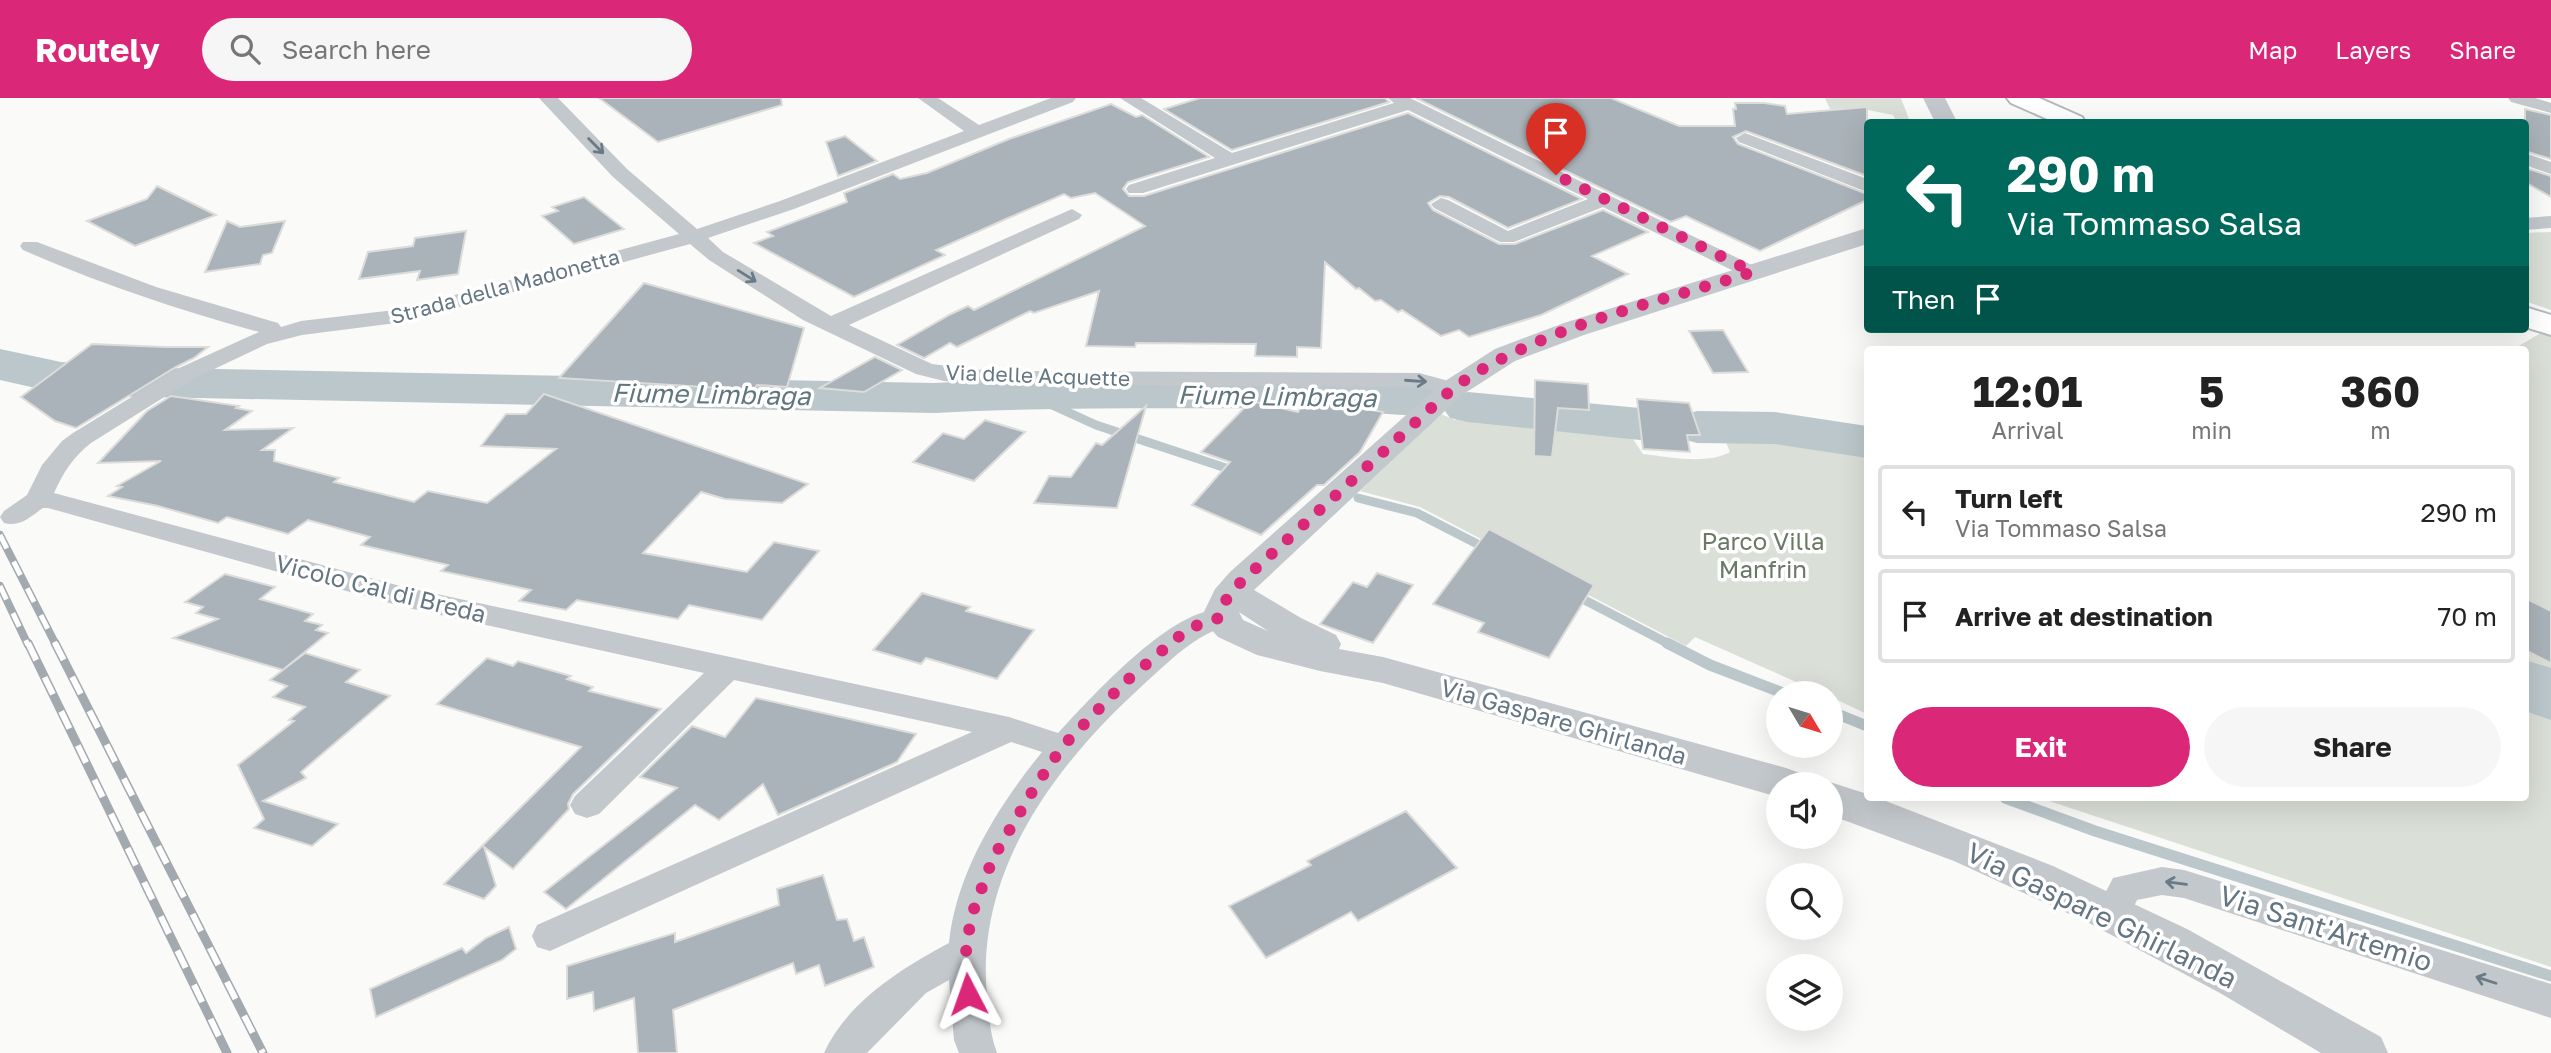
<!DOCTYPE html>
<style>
body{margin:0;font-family:"Golos Text",sans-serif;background:#f6f6f6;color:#222;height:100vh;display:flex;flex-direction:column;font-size:26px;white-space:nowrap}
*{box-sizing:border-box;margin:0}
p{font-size:23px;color:#767676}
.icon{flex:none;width:38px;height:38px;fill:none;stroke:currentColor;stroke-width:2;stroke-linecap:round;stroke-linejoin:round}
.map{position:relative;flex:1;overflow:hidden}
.details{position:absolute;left:1864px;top:248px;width:665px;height:455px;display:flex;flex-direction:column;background:#fff;border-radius:7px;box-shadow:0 7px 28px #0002}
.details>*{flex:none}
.banner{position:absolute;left:1864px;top:21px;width:665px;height:214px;border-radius:7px;box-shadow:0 7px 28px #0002;background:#00695c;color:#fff;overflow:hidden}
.needle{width:46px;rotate:128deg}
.controls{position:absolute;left:1766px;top:583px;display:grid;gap:14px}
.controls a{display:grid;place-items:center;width:77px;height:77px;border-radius:50%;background:#fff;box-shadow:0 7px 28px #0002;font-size:35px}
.pin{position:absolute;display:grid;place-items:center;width:60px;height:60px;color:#fff;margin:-72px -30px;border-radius:50% 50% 50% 0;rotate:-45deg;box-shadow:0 0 7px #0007}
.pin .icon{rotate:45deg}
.me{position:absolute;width:77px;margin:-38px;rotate:356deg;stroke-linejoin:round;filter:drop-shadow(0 0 5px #0008)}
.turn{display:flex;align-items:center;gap:24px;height:147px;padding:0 28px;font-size:32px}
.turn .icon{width:91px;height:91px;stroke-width:2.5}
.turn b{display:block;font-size:49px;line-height:60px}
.then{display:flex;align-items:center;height:66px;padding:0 28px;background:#0003;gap:14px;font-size:26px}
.eta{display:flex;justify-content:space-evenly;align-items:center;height:119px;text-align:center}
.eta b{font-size:42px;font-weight:700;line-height:49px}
.button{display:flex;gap:14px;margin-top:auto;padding:14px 28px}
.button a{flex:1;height:80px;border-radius:42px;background:#db2777;color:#fff;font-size:28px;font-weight:700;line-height:80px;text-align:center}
.button a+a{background:#f6f6f6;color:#222}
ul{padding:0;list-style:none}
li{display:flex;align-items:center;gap:21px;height:94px;margin:0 14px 10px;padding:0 14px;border:4px solid #e0e0e0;border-radius:7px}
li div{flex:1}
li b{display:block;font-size:26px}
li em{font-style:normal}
header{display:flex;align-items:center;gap:42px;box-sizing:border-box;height:98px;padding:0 35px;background:#db2777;color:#fff}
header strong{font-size:33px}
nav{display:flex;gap:38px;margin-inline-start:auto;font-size:24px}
.search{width:490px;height:63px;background:#f6f6f6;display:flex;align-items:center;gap:18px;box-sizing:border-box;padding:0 24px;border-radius:38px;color:#767676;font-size:26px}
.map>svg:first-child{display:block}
.green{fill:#dadfd7}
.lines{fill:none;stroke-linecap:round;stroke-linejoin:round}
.stream-far1{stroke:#bbc7cb;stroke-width:9}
.stream{stroke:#bbc7cb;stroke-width:11}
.river{fill:#bbc7cb;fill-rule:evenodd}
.building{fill:#aab3b9;stroke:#dcdcda;stroke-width:2}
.primary-casing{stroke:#b5babe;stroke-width:4}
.minor{fill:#c3c8cc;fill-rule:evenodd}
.tertiary{fill:#c3c8cc;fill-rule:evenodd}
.primary{fill:#fff;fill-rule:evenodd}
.rail-far1-casing{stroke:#a2aab0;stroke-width:8}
.rail-casing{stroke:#a2aab0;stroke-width:9}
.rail-far1{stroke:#fff;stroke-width:5;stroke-dasharray:15;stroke-linecap:butt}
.rail{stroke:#fff;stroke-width:6;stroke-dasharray:19;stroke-linecap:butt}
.oneway{stroke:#6a7a87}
.route{stroke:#db2777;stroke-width:12;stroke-dasharray:0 21.6}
.labels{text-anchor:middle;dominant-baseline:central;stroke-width:7;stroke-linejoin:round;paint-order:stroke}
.far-street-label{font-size:21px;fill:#657683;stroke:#fff}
.park-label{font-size:24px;fill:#687a64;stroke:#fff}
.street-label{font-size:24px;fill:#657683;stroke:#fff}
.water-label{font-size:26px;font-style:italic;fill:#60757c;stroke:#fff}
.near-street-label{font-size:28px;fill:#657683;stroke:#fff}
</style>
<header>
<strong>Routely</strong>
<div class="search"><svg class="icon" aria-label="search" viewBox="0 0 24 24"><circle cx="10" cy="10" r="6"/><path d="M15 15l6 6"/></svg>Search here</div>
<nav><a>Map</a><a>Layers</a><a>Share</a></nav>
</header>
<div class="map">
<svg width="2551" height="955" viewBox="0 0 2551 955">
<rect width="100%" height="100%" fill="#fafaf8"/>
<g class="green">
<path d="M1825,0H1901L1910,24H1897L1893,17L1858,10L1830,11Z"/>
<path d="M2551,134V212L2525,203V135Z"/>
<path d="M2544,233L2551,235V588L2525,574V252H2512Z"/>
<path d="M1465,313L1629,335L1643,356C1670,359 1706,367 1730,354L1723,337L1867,353V616L1831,599L1830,595H1821L1695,539L1686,548L1420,409L1360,393L1441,316L1455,322Z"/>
<path d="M2525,600L2551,615V869L2040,700H2525Z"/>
</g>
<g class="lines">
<g class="stream-far1">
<path d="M1028,296L1096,327L1235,373"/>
<path d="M1358,400L1417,415L1487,451"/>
<path d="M1575,497L1671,547"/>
</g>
<g class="stream">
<path d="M1667,545L1710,567L1783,595"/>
<path d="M1830,613L1867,628"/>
<path d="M2005,700L2095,733L2551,878"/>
</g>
<g class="river">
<path d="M0,251L61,264L164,270L934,285C1030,280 1126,280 1223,280C1294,280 1371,275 1441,292L1447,302L1450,298L1468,294L1640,310L1658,315L1666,326L1658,337L1640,342L1468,324L1450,320L1443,310L1441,314C1402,323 1359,310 1319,310C1191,311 1062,308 934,315L102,298L40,291L0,282Z"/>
<path d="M1697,313L1775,314L1867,328V360L1775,346L1697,345L1679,340L1671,329L1679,318Z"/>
<path d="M2525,562L2551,570V622L2525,613Z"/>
</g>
</g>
<g class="building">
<path d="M599,0H781L782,7L658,44Z"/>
<path d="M1200,0H1385L1389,4L1232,52L1164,11Z"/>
<path d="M1416,0H1611L1679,28H1735L1733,11H1736L1735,5H1764L1785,8L1787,16L1867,9V78L1746,33L1733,39L1738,46L1867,96V102L1760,153L1686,118L1671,124Z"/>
<path d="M1111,6L1136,19L1142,17L1209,59L1128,84L1123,91L1129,98H1144L1408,15L1582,101L1508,130L1449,99L1440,98L1428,105L1433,112L1499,146H1515L1603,112L1648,134L1592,158L1628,176L1541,217L1469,239L1459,232L1441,238L1402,212L1398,214L1381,202L1375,203L1359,190L1356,191L1325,164L1321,250L1297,249V259L1255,258L1256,246L1136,245L1135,249L1086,248L1099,193L1034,215L1030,213L957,249L950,245L924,260L897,247L951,216L968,208L974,212L1145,128L1095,95L1071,100L1064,96L1006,121L936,152L945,157L854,199L754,145L773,138L767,134L847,104L844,95L893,76L900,81L927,75L1009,41Z"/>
<path d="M2525,11L2551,17V61L2525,53Z"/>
<path d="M845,38L877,63L838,78L826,44Z"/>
<path d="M2525,70L2551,78V99L2525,84Z"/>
<path d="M157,88L216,117L135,148L87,123L147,101Z"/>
<path d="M584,99L624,131L574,146L542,118L558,113L552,109Z"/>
<path d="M227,123L240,129L285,123L272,155L263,157L260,166L205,174Z"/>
<path d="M466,133L458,176L417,182L420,173L359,181L368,154L413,148L415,140Z"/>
<path d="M644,185L804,230L787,289L757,287L753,292L559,280Z"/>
<path d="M1723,232L1748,274L1713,275L1689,233Z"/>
<path d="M92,246L165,249H208L194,260L176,269L76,330L55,323L21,299Z"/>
<path d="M875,259L902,272L864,294L820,290Z"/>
<path d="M1535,282L1588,286L1589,312L1558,310L1552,359L1534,358Z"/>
<path d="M544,296L808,386L782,405L725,401L701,394L643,455L747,474L774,444L819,453L762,522L689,507L678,521L577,502L566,512L519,503L531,492L441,473L448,467L361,447L370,439L308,422L288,436L227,419L218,425L158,408L108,398L122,389L117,388L161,363L98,365L147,313L171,298L239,308L236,310L252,313L225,332L293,330L262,352H275L274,363L339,380L334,384L414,404L428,393L487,405L556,351L481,348L506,316H526Z"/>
<path d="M1305,301L1383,314L1360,354L1324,387H1317L1261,437L1192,407L1230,364L1201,354L1251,303L1298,314Z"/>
<path d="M1637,301L1689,305L1700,337H1687L1690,354L1643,351Z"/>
<path d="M1146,308L1117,410L1034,405L1049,378L1071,379L1096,345L1102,347Z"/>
<path d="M985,322L1025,334L974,383L913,364L943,335L964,341Z"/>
<path d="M1489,431L1594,487L1549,560L1478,534L1484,525L1433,506Z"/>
<path d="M1377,475L1413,487L1373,545L1320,526L1353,484L1367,489Z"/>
<path d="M225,476L275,489L260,501L313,516L305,523L322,527L316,532L328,535L284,571L305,555L360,572L346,584L390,598L301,674L306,680L263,703L338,726L312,748L254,730L264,721L238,667L294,623L289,622L305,609L273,599L287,588L270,582L283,572L173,540L218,521L196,515L203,509L185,504Z"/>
<path d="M922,495L970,509L966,513L1034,532L997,581L926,560L921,566L873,552Z"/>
<path d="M2525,500L2551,513V565L2525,552Z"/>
<path d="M487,560L513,568L518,563L571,578L567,581L593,589L589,593L661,611L573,696L568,706L569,711L513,771L484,749L496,788L484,801L444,786L581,649L437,606Z"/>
<path d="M756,600L916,636L897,664L778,717L763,686L719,722L695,707L566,811L544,794L677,690L640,679L692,628L725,639Z"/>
<path d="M1406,713L1457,770L1358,823L1351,814L1266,860L1229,808L1311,767L1307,763Z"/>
<path d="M823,777L837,822L847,821L854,843L864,839L874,869L825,888L819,867L796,876L793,865L673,912L677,955H638L634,900L594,913L593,894L567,901V868L675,835V844L779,807L777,791Z"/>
<path d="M509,829L516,851L502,862L376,919L370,891L462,850L466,855L486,840Z"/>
</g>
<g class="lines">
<defs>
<g id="primary">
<path d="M2007,0H2039L2082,19L2085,24H2054L2011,5Z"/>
<path d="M2525,209L2551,217V237L2525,229Z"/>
</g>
</defs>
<use href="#primary" class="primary-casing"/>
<g class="minor">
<path d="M539,0H558L627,71L697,131L780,103L964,33L918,0H938L979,27L1051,0H1076L1073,4L794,111L708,140L723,154L831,218L1072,111L1082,117L1079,121L849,227L932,266L990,273L1419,275L1460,286L1464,291L1460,296L1452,298L1418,289L990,287L944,283L916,276L803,222L709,162L690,146L404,224L302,237L267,246L193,281L91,345C73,359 63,375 54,395L404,489L1009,619L1058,635C1090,601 1180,499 1229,513L1233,520L1229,527C1193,538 1171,562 1143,587C1055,667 975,773 987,898C989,917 990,937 997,955H959L954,942L949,882L926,895L867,955H824C847,904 902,870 949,845C956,775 998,708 1042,654L1011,644L550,853L537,849L532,838L537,827L972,634L734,582L599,716L587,720L575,716L570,707L575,698L704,575L404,509L48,410H43C30,419 21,429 4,425L0,419L4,413L27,397L42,367L62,343L73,335L177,271L259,234C179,212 100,186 23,152L20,148L23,144H37L156,189L278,225L281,229L301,223L403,211L679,136L613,79Z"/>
<path d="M1120,0H1141L1232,55L1394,5L1388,0H1410L1760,171L1764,175L1760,179H1746L1603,109L1514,144H1500L1434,110L1431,106L1441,100L1448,102L1508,133L1588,101L1408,12L1143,95H1129L1126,91L1129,87L1215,60Z"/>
<path d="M2508,0H2535L2551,5V15L2511,4Z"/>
<path d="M1745,35L1867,81V94L1739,44L1736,40Z"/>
<path d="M2525,55L2551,64V76L2525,67Z"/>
<path d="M2551,118V130L2525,132V120Z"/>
<path d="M2162,769L2184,772L2551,886V920L2184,800L2162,797L2137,802L2126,826L2113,830L2100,826L2095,815L2113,780Z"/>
</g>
<g class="tertiary">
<path d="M1923,0H1945L1957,24H1935Z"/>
<path d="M1867,130V146L1584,237L1515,263L1462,297L1254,492L1301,520L1336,537L1341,546L1339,551L1383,559L1786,670L1800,675L1807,686H1778V699L1383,585L1320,573L1257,557L1218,539L1201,520L1215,491L1230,474L1442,285L1495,251L1564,225ZM1239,514L1268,533L1243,522Z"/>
<path d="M1830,684L1867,696V700H1878L2053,768L2187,831L2381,939L2388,955H2321L2220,895L2089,825L1954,763L1830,717V686H1824Z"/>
</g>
<use href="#primary" class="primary"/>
<defs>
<g id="rail-far1">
<path d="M0,437L56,547"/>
<path d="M0,488L28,547"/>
</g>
<g id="rail">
<path d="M28,545L227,955"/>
<path d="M55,545L263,955"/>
</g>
</defs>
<use href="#rail-far1" class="rail-far1-casing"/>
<use href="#rail" class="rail-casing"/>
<use href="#rail-far1" class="rail-far1"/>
<use href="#rail" class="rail"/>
</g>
<defs><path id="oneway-shaft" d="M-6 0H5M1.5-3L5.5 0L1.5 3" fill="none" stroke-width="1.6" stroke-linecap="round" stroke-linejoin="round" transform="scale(1.75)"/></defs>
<g class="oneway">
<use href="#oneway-shaft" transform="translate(596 48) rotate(45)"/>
<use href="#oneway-shaft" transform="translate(747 178) rotate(32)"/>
<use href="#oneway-shaft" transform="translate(1416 283) rotate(4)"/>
<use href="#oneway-shaft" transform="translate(2176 785) rotate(-172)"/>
<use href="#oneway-shaft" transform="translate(2486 882) rotate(-162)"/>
</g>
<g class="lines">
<path class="route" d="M968,896L966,854L971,819L993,760L1035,689L1062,649L1125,584L1189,530L1219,520C1223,499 1239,486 1254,472L1452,291C1538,229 1653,206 1753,174L1556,77"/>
</g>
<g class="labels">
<g class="far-street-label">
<text transform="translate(505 188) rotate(-15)">Strada della Madonetta</text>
<text transform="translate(1038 277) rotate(2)">Via delle Acquette</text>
</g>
<g class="park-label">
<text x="1763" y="442">Parco Villa<tspan x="1763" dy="28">Manfrin</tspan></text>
</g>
<g class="street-label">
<text transform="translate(381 490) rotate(14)">Vicolo Cal di Breda</text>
<text transform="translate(1564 623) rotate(16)">Via Gaspare Ghirlanda</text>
</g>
<g class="water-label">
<text transform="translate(711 296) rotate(1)">Fiume Limbraga</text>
<text transform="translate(1277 298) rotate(1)">Fiume Limbraga</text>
</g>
<g class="near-street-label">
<text transform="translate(2102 817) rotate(26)">Via Gaspare Ghirlanda</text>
<text transform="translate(2326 830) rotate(18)">Via Sant'Artemio</text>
</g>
</g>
</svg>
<div class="controls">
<a><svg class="needle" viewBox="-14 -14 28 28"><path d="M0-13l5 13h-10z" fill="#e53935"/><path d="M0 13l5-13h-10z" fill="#767676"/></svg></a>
<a><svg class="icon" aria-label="sound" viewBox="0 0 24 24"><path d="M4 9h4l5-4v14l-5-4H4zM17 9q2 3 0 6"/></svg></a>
<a><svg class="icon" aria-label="search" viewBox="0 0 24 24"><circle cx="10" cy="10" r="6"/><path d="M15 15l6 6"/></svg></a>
<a><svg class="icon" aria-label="layers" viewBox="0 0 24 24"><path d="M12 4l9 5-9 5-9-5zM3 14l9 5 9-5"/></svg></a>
</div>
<div class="pin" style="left:1556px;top:77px;background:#d93025"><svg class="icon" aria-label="arrive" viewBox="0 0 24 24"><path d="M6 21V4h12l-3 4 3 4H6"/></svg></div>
<svg class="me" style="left:968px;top:896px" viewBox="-20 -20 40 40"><path d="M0-17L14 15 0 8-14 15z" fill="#db2777" stroke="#fff" stroke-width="4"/></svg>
<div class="banner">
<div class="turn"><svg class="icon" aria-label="left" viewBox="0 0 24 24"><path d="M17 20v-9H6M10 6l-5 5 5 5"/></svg><div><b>290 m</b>Via Tommaso Salsa</div></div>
<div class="then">Then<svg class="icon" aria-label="arrive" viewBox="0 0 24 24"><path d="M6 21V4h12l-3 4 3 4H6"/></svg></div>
</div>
<section class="details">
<div class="eta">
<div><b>12:01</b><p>Arrival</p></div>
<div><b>5</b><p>min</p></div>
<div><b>360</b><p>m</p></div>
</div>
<ul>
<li><svg class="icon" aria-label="left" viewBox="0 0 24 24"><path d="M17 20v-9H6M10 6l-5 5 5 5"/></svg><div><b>Turn left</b><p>Via Tommaso Salsa</p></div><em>290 m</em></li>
<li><svg class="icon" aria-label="arrive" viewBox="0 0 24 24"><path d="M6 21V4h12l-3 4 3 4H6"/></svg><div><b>Arrive at destination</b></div><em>70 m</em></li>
</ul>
<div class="button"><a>Exit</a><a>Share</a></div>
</section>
</div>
